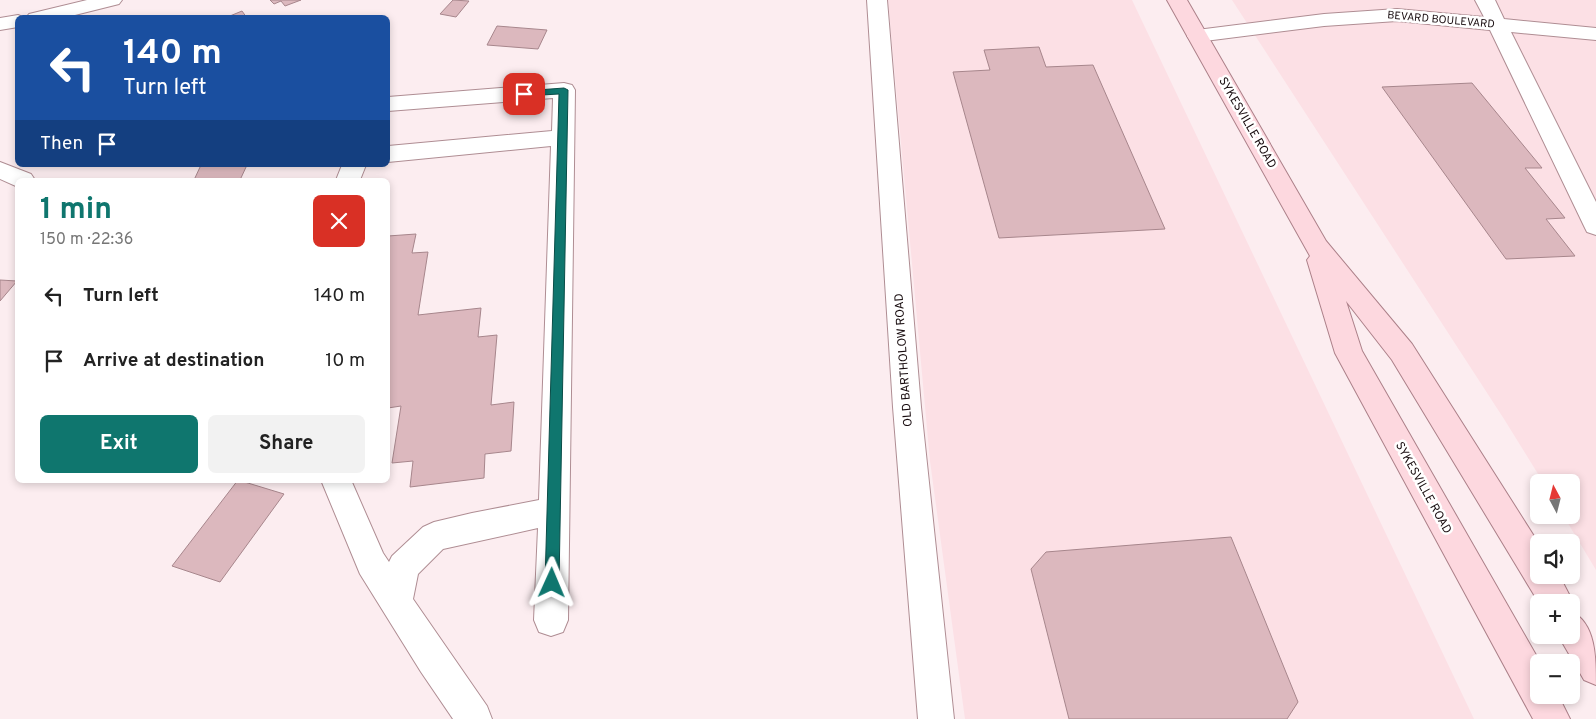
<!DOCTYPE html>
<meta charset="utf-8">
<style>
body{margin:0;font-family:Overpass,sans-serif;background:#f2f2f2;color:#222;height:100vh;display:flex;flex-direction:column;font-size:19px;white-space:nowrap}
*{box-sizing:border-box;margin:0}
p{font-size:16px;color:#767676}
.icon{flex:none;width:28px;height:28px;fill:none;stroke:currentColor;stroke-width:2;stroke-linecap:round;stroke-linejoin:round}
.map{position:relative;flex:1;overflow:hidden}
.side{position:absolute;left:15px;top:178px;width:375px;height:305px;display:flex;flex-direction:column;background:#fff;border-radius:8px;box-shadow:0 2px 8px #0003}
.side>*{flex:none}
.guide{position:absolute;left:15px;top:15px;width:375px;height:152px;border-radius:8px;box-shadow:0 2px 8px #0003;background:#1a4fa0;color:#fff;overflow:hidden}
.needle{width:32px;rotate:353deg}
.controls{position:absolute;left:1530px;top:474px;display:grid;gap:10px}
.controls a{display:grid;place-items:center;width:50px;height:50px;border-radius:8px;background:#fff;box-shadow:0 2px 8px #0003;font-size:25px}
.pin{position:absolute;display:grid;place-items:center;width:42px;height:42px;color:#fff;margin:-21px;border-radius:10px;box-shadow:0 2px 8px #0006}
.me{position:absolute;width:55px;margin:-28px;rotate:1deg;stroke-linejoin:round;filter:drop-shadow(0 0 4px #0008)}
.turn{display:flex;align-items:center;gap:18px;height:105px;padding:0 25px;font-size:22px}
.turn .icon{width:65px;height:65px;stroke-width:2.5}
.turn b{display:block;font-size:35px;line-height:42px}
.then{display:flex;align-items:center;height:48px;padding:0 25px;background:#0003;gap:10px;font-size:19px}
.round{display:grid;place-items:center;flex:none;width:52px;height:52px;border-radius:8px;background:#f2f2f2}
.summary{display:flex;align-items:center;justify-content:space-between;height:85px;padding:0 25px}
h1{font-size:30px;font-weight:700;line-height:38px;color:#0f766e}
.primary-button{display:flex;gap:10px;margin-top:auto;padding:10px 25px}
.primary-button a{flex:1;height:58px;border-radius:8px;background:#0f766e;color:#fff;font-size:20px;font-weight:700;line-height:58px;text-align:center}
.primary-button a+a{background:#f2f2f2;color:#222}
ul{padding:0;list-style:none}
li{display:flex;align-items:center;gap:15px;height:65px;padding:0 25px}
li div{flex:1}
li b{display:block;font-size:19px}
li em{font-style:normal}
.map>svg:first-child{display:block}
.built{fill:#fce0e5}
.building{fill:#dcb8be;stroke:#a7868c}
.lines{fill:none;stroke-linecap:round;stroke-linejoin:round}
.minor-casing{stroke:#af8d93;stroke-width:2}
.major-casing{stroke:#ac8089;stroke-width:2}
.minor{fill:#fff;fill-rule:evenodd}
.major{fill:#fdd8df;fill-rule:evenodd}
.route{fill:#0f766e;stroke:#0a4d48}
.labels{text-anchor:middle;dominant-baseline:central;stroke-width:5;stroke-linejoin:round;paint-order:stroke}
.far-street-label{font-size:11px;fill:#180c0f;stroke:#fff}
.street-label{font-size:12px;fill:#180c0f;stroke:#fff}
</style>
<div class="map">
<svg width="1596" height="719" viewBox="0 0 1596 719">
<rect width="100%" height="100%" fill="#fcedf0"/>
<g class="built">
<path d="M888,0H1132L1474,719H965L930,461Z"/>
<path d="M1232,0H1596V570L1563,515H1571V482H1543L1504,419Z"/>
</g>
<g class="building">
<path d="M270,0H301L285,6L281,1L274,4Z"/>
<path d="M453,0L469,1L456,17L440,14Z"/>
<path d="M242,11L247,18H225Z"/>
<path d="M497,26L547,30L538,49L487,45Z"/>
<path d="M1039,47L1046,67L1093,65L1165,229L999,238L953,72L990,70L984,50Z"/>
<path d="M1472,83L1542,168H1525L1565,218L1546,219L1575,256L1506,259L1382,87Z"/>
<path d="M201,165H247L240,180H194Z"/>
<path d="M416,234L412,253L428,252L418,315L481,308L478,337L497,335L491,405L514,402L511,451L485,454L484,478L410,487L413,461L392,463L401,406L388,408V236Z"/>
<path d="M0,280L17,281L0,301Z"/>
<path d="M238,480L284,494L220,582L172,566Z"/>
<path d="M1231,537L1298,702L1287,719H1069L1031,569L1046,552Z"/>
</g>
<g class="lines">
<defs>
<g id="minor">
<path d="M87,0H122L119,4L63,18H26L29,14Z"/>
<path d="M867,0H887L921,407L954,719H918L893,407Z"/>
<path d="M1475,0H1495L1504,19L1596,28V40L1511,32L1596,202V235L1587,232L1584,226L1490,30L1397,21L1324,26L1197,42L1190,40L1187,36L1190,32L1197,30L1324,14L1397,9L1484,17Z"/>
<path d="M18,15L25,18H18V27L0,30V18Z"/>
<path d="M564,83L572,85L575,90L568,620L563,632L551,636L539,632L534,620L538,528L443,549L418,574L413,599L487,706L492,719H453L421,672L360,574L321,480H351L383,553L389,562L392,556L423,527L434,522L472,513L539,500L551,146L388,162V146L552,131L553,98L388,111V97Z"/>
<path d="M0,162L31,174L35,180H18V187L0,179Z"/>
<path d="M342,165H366L360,180H336Z"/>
</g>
<g id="major">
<path d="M1167,0H1187L1326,241L1412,344L1539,544V575H1559L1573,602L1571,607V602L1539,603L1392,360L1346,301L1362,351L1540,662L1539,695H1558L1570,719H1533L1335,353L1307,260L1310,256Z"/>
<path d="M1571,611C1596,624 1596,657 1596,685L1584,680L1558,635H1571Z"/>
</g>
</defs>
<use href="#minor" class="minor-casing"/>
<use href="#major" class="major-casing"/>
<use href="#minor" class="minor"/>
<use href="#major" class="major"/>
</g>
<path class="route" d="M564,88L568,90L559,583L557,588L552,590L547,588L545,583L559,94L524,96L520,94L524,91Z"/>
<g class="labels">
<g class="far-street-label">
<text transform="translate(1441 20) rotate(5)">BEVARD BOULEVARD</text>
</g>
<g class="street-label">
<text transform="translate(1247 123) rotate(60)">SYKESVILLE ROAD</text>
<text transform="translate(904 360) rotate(-94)">OLD BARTHOLOW ROAD</text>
<text transform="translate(1423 488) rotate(61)">SYKESVILLE ROAD</text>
</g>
</g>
</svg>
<div class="controls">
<a><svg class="needle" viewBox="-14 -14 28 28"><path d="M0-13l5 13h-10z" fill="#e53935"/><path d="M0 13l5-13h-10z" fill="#767676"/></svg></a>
<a><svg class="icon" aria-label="sound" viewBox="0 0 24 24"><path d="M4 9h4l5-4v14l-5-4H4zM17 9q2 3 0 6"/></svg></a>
<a>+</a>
<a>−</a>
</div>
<div class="pin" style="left:524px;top:94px;background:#d93025"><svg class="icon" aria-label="arrive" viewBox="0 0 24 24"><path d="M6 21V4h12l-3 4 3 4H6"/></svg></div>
<svg class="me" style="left:552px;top:583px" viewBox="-20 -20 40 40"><path d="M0-17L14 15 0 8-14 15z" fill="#0f766e" stroke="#fff" stroke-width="4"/></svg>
<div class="guide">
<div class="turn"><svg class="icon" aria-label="left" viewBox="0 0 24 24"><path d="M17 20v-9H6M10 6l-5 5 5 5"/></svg><div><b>140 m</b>Turn left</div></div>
<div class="then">Then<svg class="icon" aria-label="arrive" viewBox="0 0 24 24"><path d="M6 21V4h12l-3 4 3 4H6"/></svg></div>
</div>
<section class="side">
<div class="summary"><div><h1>1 min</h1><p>150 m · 22:36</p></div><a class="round" style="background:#d93025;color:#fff"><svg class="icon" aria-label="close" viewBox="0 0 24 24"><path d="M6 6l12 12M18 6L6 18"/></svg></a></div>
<ul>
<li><svg class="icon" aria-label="left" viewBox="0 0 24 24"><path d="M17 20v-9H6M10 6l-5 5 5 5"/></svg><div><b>Turn left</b></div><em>140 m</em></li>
<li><svg class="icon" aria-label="arrive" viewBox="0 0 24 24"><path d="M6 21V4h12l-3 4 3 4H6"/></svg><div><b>Arrive at destination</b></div><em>10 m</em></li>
</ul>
<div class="primary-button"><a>Exit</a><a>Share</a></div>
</section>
</div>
